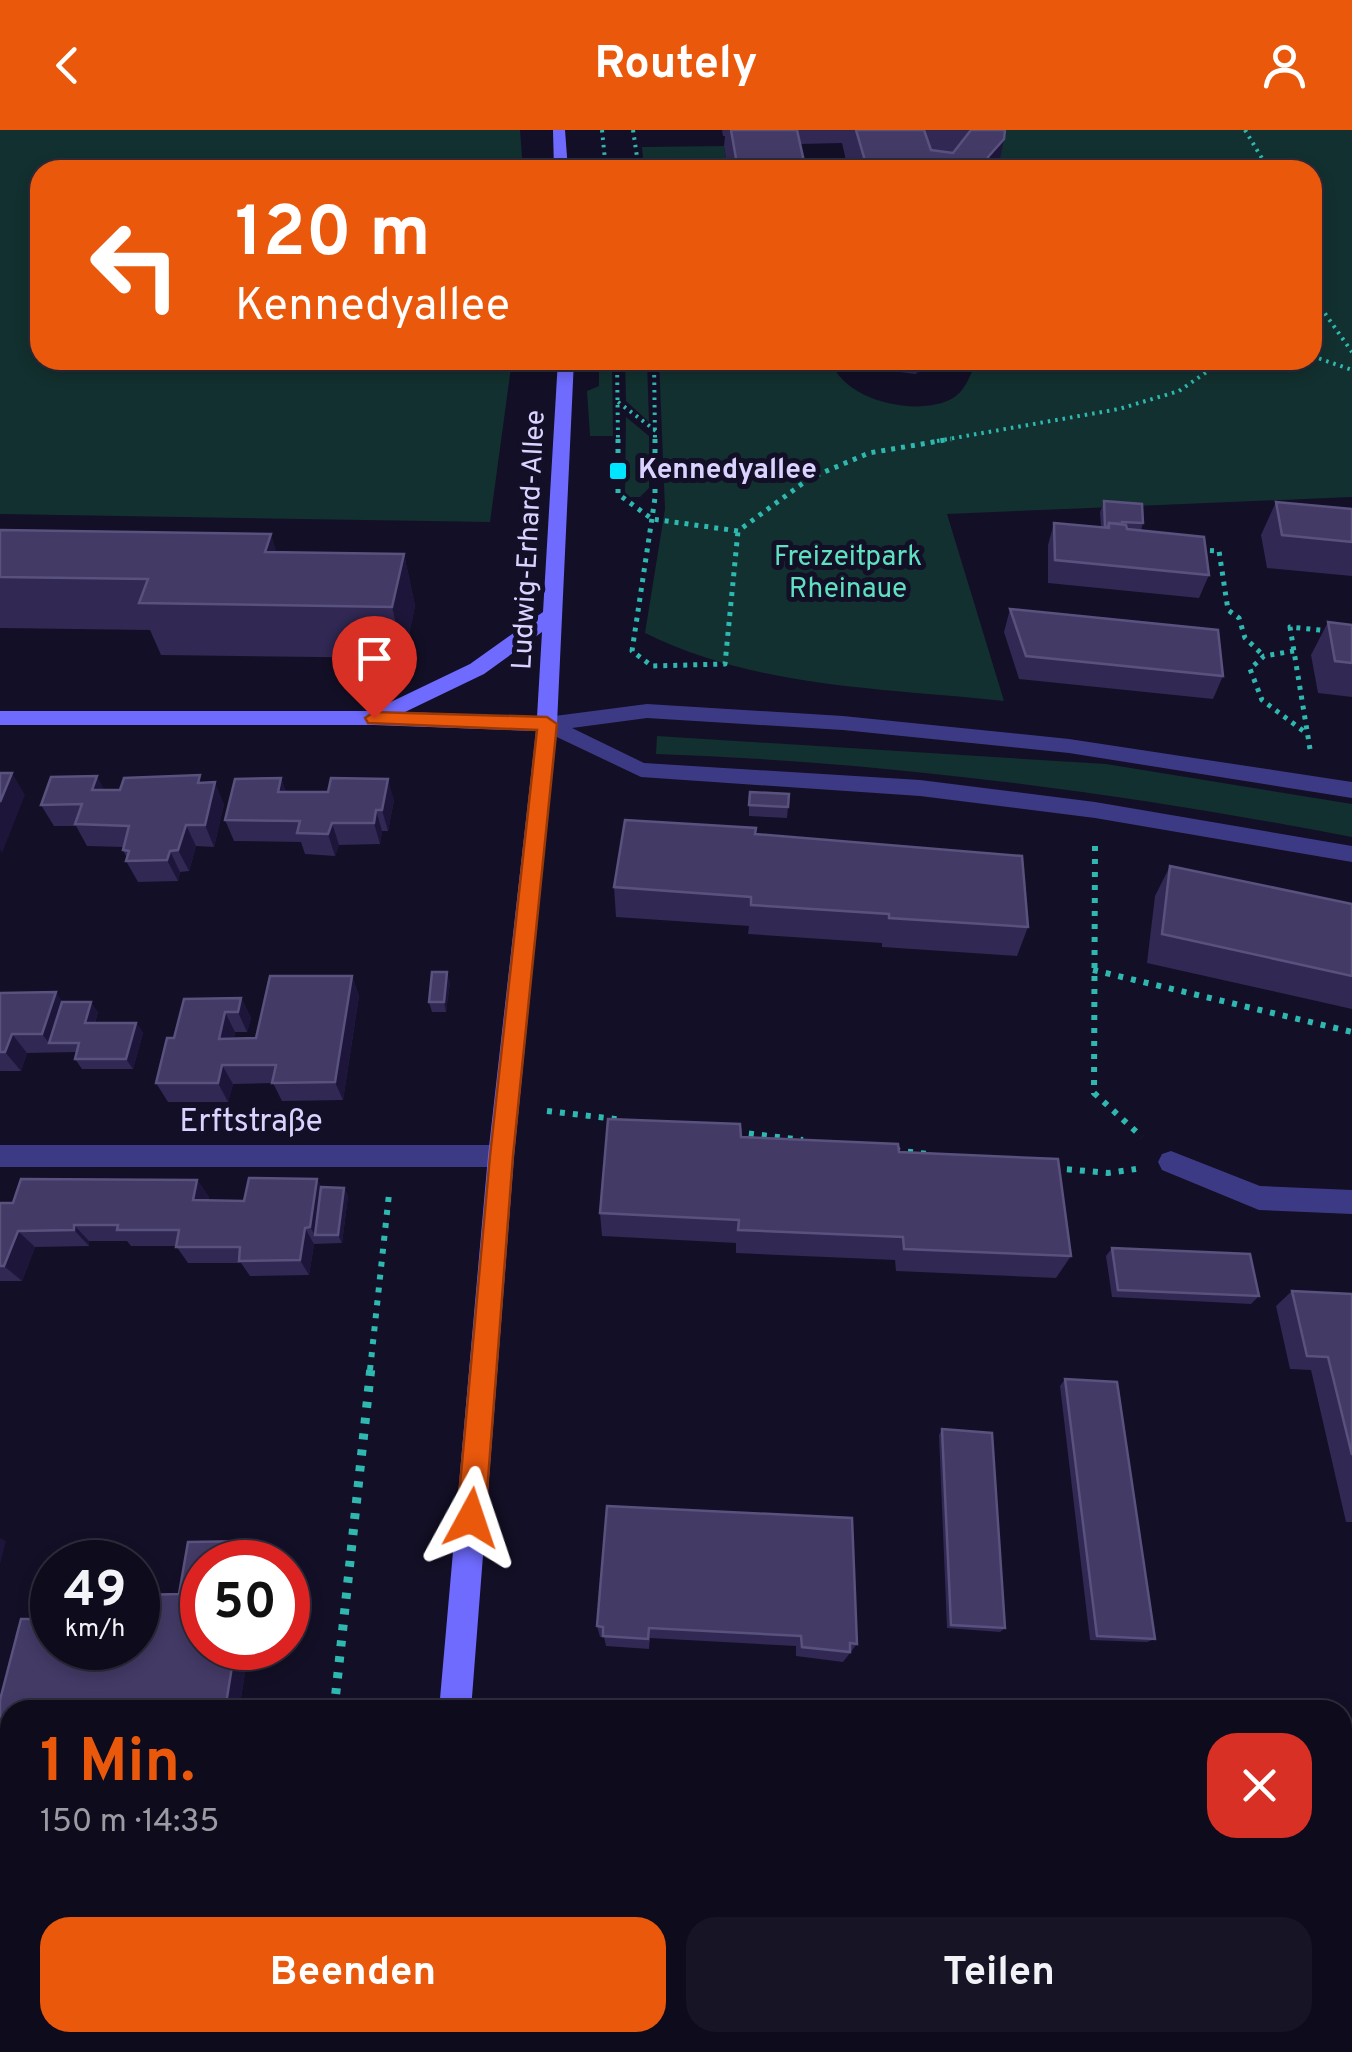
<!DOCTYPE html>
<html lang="de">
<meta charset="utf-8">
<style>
body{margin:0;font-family:Overpass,sans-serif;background:#171425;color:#f1f3f6;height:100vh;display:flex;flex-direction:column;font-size:38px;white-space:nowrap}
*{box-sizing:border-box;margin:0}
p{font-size:32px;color:#9b9ba3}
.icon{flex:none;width:55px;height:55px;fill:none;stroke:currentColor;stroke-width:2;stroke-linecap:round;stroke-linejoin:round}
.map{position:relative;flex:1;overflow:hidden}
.sheet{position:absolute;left:0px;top:1570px;width:1352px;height:352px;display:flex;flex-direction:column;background:#0e0b1c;border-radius:30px 30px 0 0;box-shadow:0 5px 15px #0003,0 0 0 2px #2e2b3b}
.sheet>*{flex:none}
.guide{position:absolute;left:30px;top:30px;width:1292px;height:210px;border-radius:30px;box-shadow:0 5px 15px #0003,0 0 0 2px #2e2b3b;background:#ea580c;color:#fff;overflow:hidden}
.speed{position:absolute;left:30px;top:1410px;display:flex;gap:20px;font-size:50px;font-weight:700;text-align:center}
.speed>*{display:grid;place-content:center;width:130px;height:130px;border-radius:50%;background:#0e0b1c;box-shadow:0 5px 15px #0003,0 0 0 2px #2e2b3b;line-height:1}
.speed small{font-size:25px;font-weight:400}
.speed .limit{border:15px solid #d22;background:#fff;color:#111}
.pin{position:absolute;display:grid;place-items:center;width:85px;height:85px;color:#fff;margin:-102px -42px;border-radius:50% 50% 50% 0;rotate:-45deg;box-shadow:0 0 10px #0007}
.pin .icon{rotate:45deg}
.me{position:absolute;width:110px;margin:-55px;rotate:5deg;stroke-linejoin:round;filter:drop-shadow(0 0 8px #0008)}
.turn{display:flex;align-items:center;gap:35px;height:210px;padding:0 40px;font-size:45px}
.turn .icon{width:130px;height:130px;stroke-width:2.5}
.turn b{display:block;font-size:70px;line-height:85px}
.round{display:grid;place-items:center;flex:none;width:105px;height:105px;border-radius:30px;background:#171425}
.head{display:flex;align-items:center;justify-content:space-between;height:170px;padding:0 40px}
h1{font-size:60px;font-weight:700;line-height:75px;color:#ea580c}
.cta{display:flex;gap:20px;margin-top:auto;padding:20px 40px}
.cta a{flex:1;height:115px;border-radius:30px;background:#ea580c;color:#fff;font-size:40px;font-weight:700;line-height:115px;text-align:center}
.cta a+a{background:#171425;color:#f1f3f6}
header{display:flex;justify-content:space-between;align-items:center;height:130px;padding:0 40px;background:#ea580c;color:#fff;font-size:45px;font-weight:700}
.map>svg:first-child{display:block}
.green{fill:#12302f}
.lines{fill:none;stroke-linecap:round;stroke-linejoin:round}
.path-far3{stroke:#2fb8b0;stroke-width:4;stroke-dasharray:2.5 5;stroke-linecap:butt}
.path-far2{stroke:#2fb8b0;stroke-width:5;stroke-dasharray:4 6;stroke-linecap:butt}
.path-far1{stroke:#2fb8b0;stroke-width:6;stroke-dasharray:5 8;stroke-linecap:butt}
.path{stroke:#2fb8b0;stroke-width:9;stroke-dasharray:6 10;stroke-linecap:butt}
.street{fill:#3d3a85;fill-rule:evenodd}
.secondary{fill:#6f6bff;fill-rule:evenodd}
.wall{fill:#312854;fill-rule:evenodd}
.shaded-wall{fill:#1d163a}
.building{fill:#433a66;stroke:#5a527e;stroke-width:2.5}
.route{fill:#ea580c;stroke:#983908;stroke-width:2.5}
.poi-dot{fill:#00e5ff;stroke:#130f26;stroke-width:4}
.labels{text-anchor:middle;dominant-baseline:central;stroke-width:10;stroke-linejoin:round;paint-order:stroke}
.far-poi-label{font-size:28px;font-weight:bold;fill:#d9d4ff;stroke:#130f26;text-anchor:start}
.far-street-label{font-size:28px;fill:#d9d4ff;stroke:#130f26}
.far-park-label{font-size:28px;fill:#5fe0c0;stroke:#130f26}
.street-label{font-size:32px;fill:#d9d4ff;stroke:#130f26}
</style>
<header><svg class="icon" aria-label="back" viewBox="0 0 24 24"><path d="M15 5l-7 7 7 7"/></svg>Routely<svg class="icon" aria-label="person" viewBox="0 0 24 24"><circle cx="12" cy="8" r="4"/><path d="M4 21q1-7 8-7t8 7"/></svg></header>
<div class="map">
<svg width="1352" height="1922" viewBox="0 0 1352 1922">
<rect width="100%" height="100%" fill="#130f26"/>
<g class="green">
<path d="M0,0H520L523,40H40V230H512L490,392L0,384Z"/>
<path d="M977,0H1352V367L947,384L1004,571C883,558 756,558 645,503L665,379L659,230H831C842,271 919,288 953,268C968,259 969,242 980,230H1312V40H993Z"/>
<path d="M724,16L728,40H644L642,17Z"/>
<path d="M599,230H612L613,306H590L587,261L599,256Z"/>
<path d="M625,230H647L649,292L626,271Z"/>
<path d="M626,287L649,306V358L640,367H630L625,362Z"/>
<path d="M657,606L1106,634L1352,674V707C1123,663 889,632 656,624Z"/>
</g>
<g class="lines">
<g class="path-far3">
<path d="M602,0L606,40"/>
<path d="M633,0L639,40"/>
<path d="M1245,0L1269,40"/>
<path d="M1312,165L1352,222"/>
<path d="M1312,226L1352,240"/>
<path d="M617,230L618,311"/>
<path d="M654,230L655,311"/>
<path d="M950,232L954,230"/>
<path d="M618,272L656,301"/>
<path d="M937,311L1119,279L1179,261L1224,230"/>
</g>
<g class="path-far2">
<path d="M618,309V364L652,389L738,401L810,348L869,323L951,309"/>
<path d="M655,309V368L632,521L652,536L725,534L738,401"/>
<path d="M1200,420L1219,421L1228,480L1239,488L1245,508L1264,526"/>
<path d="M1294,521L1264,526L1250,539L1262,570L1306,603"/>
<path d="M1310,619L1290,497L1329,501"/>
</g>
<g class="path-far1">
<path d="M1095,716L1094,963L1142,1007"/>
<path d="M1093,840L1352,902"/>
<path d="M547,981L624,990"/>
<path d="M736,1002L803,1010"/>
<path d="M895,1020L927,1024"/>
<path d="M1054,1038L1108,1043L1136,1039"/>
<path d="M370,1240L389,1064"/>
</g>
<g class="path">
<path d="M334,1580L371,1237"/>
<path d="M1256,1912L1260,1922"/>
<path d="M284,1922L286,1912"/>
</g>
<g class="street">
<path d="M647,574L843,586L1069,609L1352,652V668L1069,623L843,600L647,588L572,598L644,633L920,650L1095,672L1352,716V732L1095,688L920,666L641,647L540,599L537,594L547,587Z"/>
<path d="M0,1015H501L510,1018L514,1026L510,1034L501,1037H0Z"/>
<path d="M1171,1021L1260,1056L1352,1060V1084L1259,1080L1162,1040L1158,1032L1162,1024Z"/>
<path d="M0,1667L10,1668V1702L0,1701Z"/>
</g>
<g class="secondary">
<path d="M553,0H565L568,40H554Z"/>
<path d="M558,230H574L557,594L514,1026L471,1580H439L488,1026L536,601L374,595H0V581H372L470,534L543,482ZM542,502L537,587L405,582L484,544Z"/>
<path d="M412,1912H448L449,1922H411Z"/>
</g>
</g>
<g class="wall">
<path d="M722,0H1005L998,40H728L724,16L725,6H723ZM842,13L847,35L805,36L801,14Z"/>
<path d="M894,230H926L925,238L916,244L900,242L893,235Z"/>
<path d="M1104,371L1143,393L1141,401L1209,445L1199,468L1048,453V415L1054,393L1101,397L1100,382Z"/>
<path d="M1276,372L1352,379V446L1267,438L1261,405Z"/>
<path d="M0,400L277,422L404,424L415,476L404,528L161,525L150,500L0,498Z"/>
<path d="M1010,479L1223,546L1213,569L1019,549L1004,502Z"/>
<path d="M1328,492L1352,495V567L1318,563L1311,525Z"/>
<path d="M281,648L286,662H328L394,670L388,701H382L380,714L339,715L335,726L305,724L301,712L234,711L225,690Z"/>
<path d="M203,652L224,674L214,717L196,716L189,741L180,742L178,751L138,752L126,731L127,728L123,720L124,717L87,716L76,696H54L41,675L104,660Z"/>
<path d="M749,675L788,677L787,688L749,686Z"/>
<path d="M755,704L1028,797L1017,826L882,817V813L748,804L749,796L616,787L614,757Z"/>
<path d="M1170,736L1352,774V879L1147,833L1155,766Z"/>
<path d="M352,846L359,866L343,970L282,971L273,953L233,954L228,972H168L156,953L174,908L241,868L251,888L247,902H235L234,908H256Z"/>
<path d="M450,852L446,882H432L429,872Z"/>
<path d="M0,863L62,872L98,882L95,893H136L143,903L133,939H82L75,929L77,922L27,923L21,941H0Z"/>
<path d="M741,1007L899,1022L1071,1126L1056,1148L896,1141L895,1130L736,1123V1113L602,1106L600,1083Z"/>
<path d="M317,1049L321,1057L344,1058L348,1066L342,1113L314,1114L309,1145L250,1146L241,1133H188L176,1116H131L127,1111H89V1116L35,1117L22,1151H0V1073H13L197,1050L209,1067L208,1071H244Z"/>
<path d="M1112,1118L1259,1166L1251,1174L1112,1167L1106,1126Z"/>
<path d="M1292,1161L1352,1164V1392H1346L1311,1240L1290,1239L1276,1176Z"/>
<path d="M1065,1249L1155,1509L1147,1512L1090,1510L1060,1256Z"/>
<path d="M942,1299L1005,1498L1000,1502L947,1498L939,1305Z"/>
<path d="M607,1376L857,1514L843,1532L796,1526V1516L650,1508L649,1519L606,1516L604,1507H600L597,1496Z"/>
<path d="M251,1411L264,1421L262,1432H202V1518H249L239,1580H10V1610L0,1608V1570L21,1489H52V1518H138V1450H141L156,1459L155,1464H179L188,1412Z"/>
<path d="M1352,1734V1905L1342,1903V1737Z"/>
<path d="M1168,1912H1258L1229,1922H1171Z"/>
</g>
<g class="shaded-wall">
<path d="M1004,9L998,40H985L988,27Z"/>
<path d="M921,230H926L925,238L916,244L918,232Z"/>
<path d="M271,404L287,456L265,422Z"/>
<path d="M404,424L415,476L404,528L392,477Z"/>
<path d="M12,643L25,665L2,723L0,719V672Z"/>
<path d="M97,646L109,668L92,660Z"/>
<path d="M281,648L289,670L278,662Z"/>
<path d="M388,649L394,670L388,701L382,680Z"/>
<path d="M215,652L224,674L214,717L205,695Z"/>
<path d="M376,680L382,701L380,714L374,693Z"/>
<path d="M332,693L339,715L335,726L328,704Z"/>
<path d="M186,695L196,716L189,741L178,720Z"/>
<path d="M170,721L180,742L178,751L167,730Z"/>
<path d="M447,842L450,852L446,882L444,872Z"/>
<path d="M352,846L359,866L343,970L335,952Z"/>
<path d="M56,862L69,882L49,913L42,904Z"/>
<path d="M241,868L251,888L247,902L238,882Z"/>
<path d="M91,872L98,882L92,903L85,893Z"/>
<path d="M225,882L235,902L229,928L219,909Z"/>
<path d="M136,893L143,903L133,939L126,929Z"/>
<path d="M12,904L27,923L21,941L5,922Z"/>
<path d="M222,935L233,954L228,972L218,953Z"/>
<path d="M317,1049L326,1066L315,1105L310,1097Z"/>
<path d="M197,1050L209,1067L205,1087L193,1070Z"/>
<path d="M344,1058L348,1066L342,1113L338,1105Z"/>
<path d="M74,1095L89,1111V1116L74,1100Z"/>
<path d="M305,1098L314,1114L309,1145L300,1130Z"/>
<path d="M18,1101L35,1117L22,1151L4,1136Z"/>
<path d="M0,1408L6,1411L0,1434Z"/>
<path d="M251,1411L264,1421L262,1432H248Z"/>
<path d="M141,1450L156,1459L154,1473L138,1465Z"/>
<path d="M235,1518H249L239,1580H225Z"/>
</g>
<g class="building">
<path d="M731,0H797L805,36L866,34L856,0H924L931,20L953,23L971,0H1005L1004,9L988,27L991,40H738Z"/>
<path d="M1104,371L1142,374L1143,393L1122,392V394L1109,393L1108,397H1105Z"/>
<path d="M1276,372L1352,379V412L1282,405Z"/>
<path d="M1054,393L1109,398V393L1126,395L1127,399L1204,407L1209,445L1055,430Z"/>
<path d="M0,400L271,404L265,422L404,424L392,477L139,473L148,449L0,447Z"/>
<path d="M1010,479L1218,500L1223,546L1026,526Z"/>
<path d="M1328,492L1352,495V533L1335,531Z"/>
<path d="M0,643H12L0,672Z"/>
<path d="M200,645L198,653L215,652L205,695H186L178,720L170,721L167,730L126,731L129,721L123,720L129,696L75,694L82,674L41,675L51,647L97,646L92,660H120L124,648Z"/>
<path d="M281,648L278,662H328L331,648L388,649L382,680H376L374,693H332L328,704L297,703L300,691L225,690L235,649Z"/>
<path d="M750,662L789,664L788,677L749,675Z"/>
<path d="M625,690L756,698L755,704L1022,726L1028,797L889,788V784L751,775V767L614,757Z"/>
<path d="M1170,736L1352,774V846L1162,804Z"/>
<path d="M432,842H447L444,872H429Z"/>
<path d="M270,846H352L335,952L272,953L276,935H222L218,953H156L167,908H174L184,869L241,868L238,882H225L219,909L256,908Z"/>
<path d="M56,862L42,904H12L5,922H0V863Z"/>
<path d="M62,872H91L85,893H136L126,929H75L79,913H49Z"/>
<path d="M608,989L740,994L741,1007L898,1014L899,1022L1058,1029L1071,1126L904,1119L903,1107L738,1100L739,1090L600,1083Z"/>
<path d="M249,1048L317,1049L310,1097L305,1098L300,1130L239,1131L240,1117H176L179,1100H117L118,1095H74V1100L18,1101L4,1136H0V1073H13L21,1049L197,1050L193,1070L244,1071Z"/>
<path d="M321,1057L344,1058L338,1105H315Z"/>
<path d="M1112,1118L1250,1124L1259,1166L1118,1160Z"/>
<path d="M1292,1161L1352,1164V1325L1328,1227L1307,1226Z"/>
<path d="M1065,1249L1117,1252L1155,1509L1097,1506Z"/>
<path d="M942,1299L992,1303L1005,1498L951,1495Z"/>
<path d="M607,1376L852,1388L857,1514L850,1513V1522L802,1517L801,1506L649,1498L648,1509L603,1506V1497L597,1496Z"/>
<path d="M251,1411L248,1432H202V1518H235L225,1580H151L152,1577H72L71,1580H10V1607L0,1606V1570L21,1489H52V1518H138V1450H141L138,1465L179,1464L188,1412Z"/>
<path d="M1352,1741V1895L1347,1883L1342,1885V1744Z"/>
<path d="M0,1743L10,1744V1870H7L5,1877H0Z"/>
<path d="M625,1912H741L742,1922H625Z"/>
<path d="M789,1912H936L937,1922H789Z"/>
<path d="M1183,1912H1258L1229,1922H1186Z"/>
</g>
<path class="route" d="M374,582L547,587L557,594L513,1026L485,1388L481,1398L471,1402L461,1398L457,1388L490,1026L537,600L368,593L365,588Z"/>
<rect class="poi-dot" x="608" y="331" width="20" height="20" rx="5"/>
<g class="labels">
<g class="far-poi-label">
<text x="638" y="341">Kennedyallee</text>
</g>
<g class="far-street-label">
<text transform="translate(530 410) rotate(-87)">Ludwig-Erhard-Allee</text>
</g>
<g class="far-park-label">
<text x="848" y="428">Freizeitpark<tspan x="848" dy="32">Rheinaue</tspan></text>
</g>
<g class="street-label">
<text x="251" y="993">Erftstraße</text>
</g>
</g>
</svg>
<div class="speed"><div>49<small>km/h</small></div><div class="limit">50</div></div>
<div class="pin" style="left:374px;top:588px;background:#d93025"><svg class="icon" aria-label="arrive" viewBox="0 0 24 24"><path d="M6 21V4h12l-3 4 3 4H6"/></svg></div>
<svg class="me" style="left:471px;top:1388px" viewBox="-20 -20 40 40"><path d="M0-17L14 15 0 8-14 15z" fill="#ea580c" stroke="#fff" stroke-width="4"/></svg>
<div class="guide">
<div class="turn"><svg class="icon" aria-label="left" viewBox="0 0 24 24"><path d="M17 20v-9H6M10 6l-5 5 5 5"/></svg><div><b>120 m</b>Kennedyallee</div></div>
</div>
<section class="sheet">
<div class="head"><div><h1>1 Min.</h1><p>150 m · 14:35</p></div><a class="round" style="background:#d93025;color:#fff"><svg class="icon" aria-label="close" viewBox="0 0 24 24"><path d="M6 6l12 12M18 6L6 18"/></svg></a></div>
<div class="cta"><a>Beenden</a><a>Teilen</a></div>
</section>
</div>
